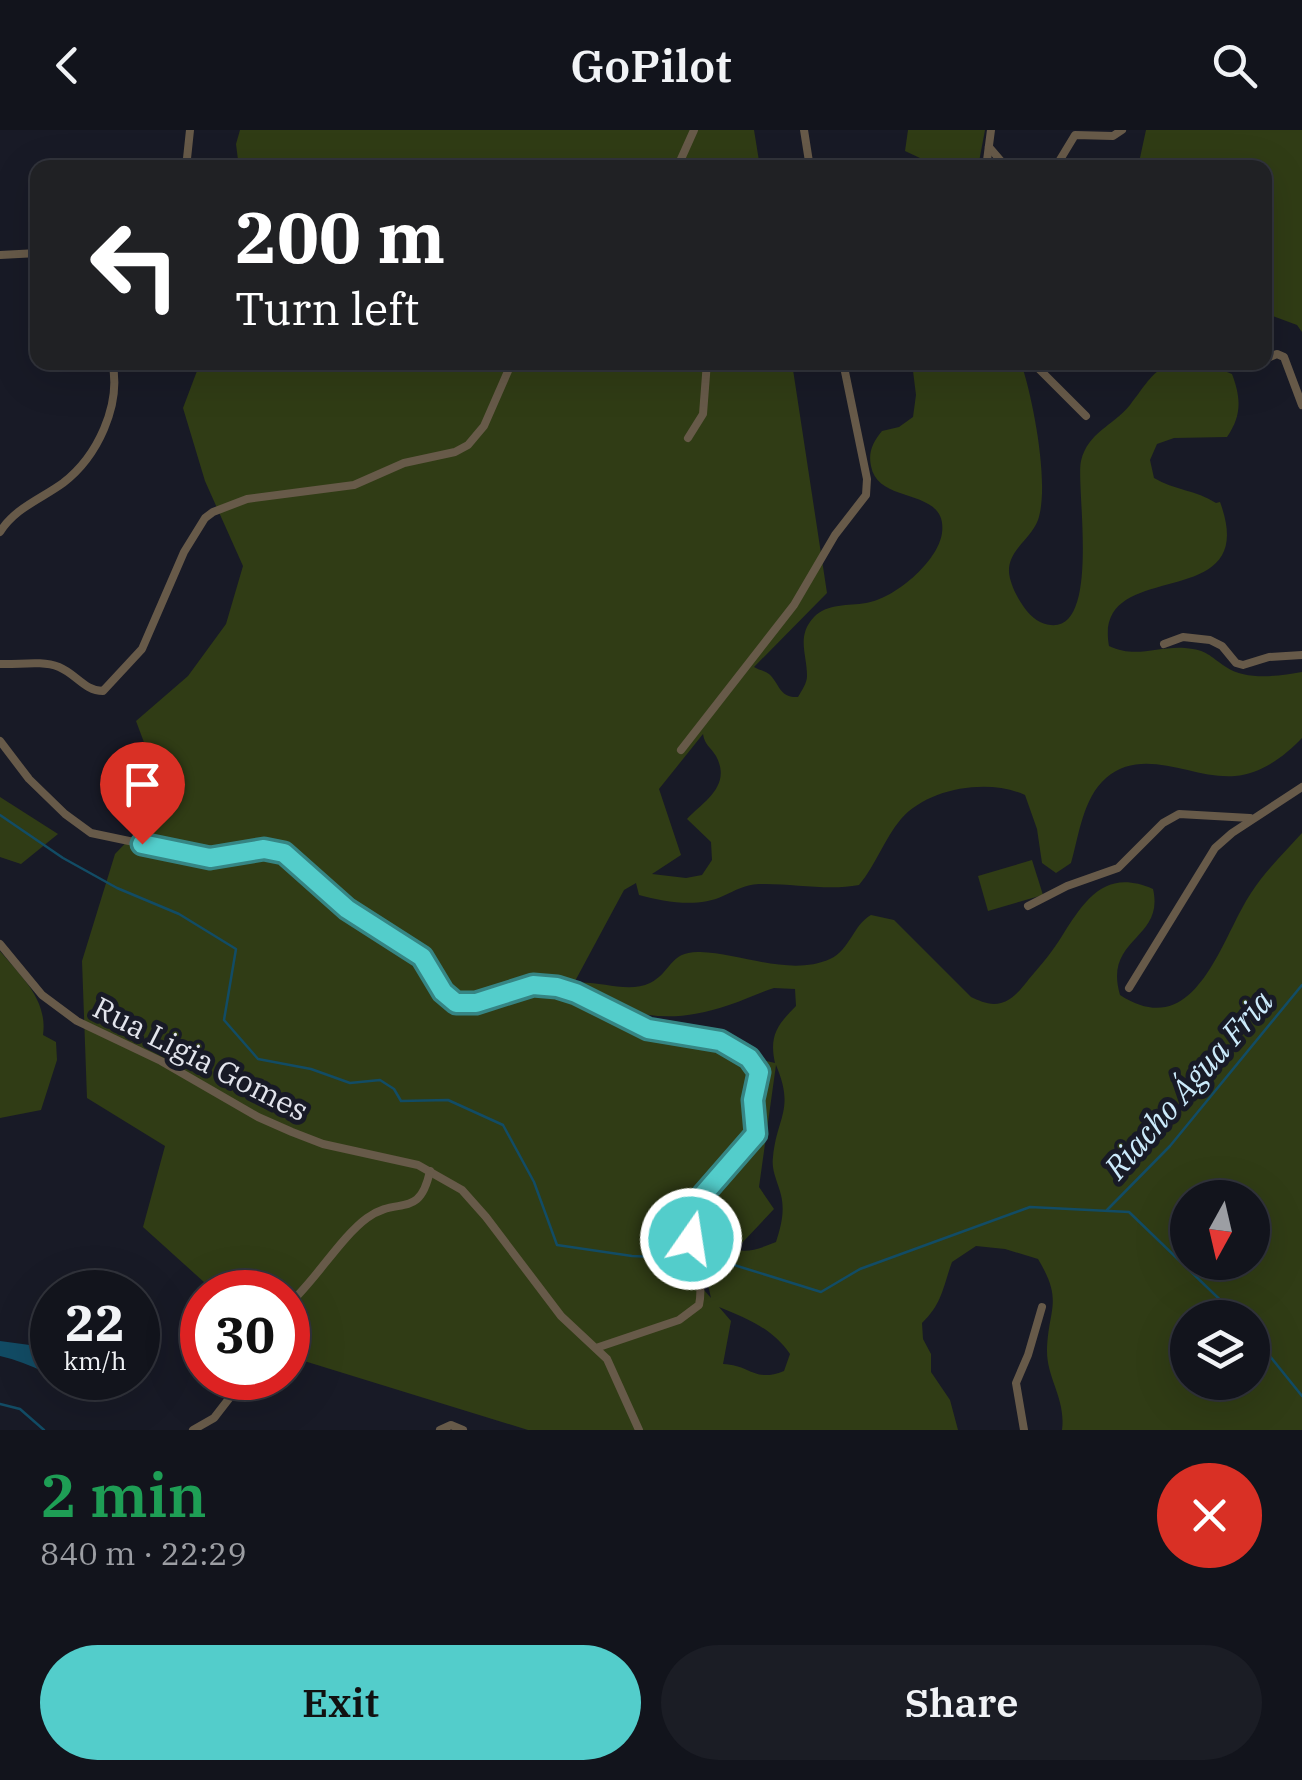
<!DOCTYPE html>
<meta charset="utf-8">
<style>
body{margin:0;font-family:"IBM Plex Serif",serif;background:#1b1d25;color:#f1f3f6;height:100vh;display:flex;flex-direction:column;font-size:38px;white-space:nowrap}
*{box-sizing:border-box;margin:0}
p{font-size:32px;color:#9c9ea3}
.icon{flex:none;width:55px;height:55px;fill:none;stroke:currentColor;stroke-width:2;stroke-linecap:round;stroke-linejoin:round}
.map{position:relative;height:1300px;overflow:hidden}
.sheet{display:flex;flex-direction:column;background:#12141c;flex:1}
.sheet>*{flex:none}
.guide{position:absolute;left:30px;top:30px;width:1242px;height:210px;border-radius:20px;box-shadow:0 10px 40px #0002,0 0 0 2px #31333b;background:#202124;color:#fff;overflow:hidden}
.needle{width:65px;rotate:188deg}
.buttons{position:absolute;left:1170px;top:1050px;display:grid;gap:20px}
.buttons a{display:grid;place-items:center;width:100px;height:100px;border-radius:50%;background:#12141c;box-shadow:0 10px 40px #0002,0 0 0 2px #31333b;font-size:50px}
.speed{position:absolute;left:30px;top:1140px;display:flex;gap:20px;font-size:50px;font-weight:700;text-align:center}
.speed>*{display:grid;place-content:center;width:130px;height:130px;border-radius:50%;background:#12141c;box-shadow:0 10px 40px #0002,0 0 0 2px #31333b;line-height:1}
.speed small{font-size:25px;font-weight:400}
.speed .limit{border:15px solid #d22;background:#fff;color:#111}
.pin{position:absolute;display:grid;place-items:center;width:85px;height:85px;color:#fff;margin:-102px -42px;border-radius:50% 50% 50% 0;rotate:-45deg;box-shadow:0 0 10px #0007}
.pin .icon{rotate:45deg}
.me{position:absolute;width:110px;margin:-55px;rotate:13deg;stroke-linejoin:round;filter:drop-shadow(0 0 8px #0008)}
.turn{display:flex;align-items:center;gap:35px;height:210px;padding:0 40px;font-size:45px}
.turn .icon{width:130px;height:130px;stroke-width:2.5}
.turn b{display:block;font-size:70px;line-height:85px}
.round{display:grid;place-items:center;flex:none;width:105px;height:105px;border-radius:52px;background:#1b1d25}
.headline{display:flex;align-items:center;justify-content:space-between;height:170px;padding:0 40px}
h1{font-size:60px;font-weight:600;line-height:75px;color:#1e9e55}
.button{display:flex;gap:20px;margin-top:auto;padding:20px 40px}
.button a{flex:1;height:115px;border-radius:60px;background:#53cdcb;color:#111;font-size:40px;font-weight:600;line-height:115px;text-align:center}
.button a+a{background:#1b1d25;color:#f1f3f6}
header{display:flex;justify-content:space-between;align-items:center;height:130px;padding:0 40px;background:#12141c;font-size:45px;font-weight:600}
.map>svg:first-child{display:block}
.green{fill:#303c15;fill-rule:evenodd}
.water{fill:#124c65}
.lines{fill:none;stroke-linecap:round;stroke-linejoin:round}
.stream{stroke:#124c65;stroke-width:2.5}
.minor{stroke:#675a49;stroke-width:8}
.route-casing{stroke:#368584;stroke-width:25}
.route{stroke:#53cdcb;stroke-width:18}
.labels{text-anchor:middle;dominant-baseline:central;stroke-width:10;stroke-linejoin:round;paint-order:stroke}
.street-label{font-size:30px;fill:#e2e4ec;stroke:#181a26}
.water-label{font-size:32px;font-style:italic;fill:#cbeafb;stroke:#181a26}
</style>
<header><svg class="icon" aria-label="back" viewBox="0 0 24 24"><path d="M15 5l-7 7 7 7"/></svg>GoPilot<svg class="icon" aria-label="search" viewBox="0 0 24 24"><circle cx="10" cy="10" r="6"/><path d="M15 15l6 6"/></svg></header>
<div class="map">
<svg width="1302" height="1300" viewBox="0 0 1302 1300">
<rect width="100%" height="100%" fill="#181a26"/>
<g class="green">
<path d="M240,0H754L760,37L239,38L236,14Z"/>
<path d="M908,0H985L978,37H927L920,28L905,21Z"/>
<path d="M1146,0H1302V202L1297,195L1265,183V38L1138,37Z"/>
<path d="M1202,232L1232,244C1241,268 1242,285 1227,307L1174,308L1157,314L1150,330L1154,348C1174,360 1196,360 1216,373L1220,372C1263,488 1092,423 1109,516C1136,529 1157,516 1185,518C1208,520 1209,526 1226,537C1247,551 1279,546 1302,542V608C1285,626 1261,644 1235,646C1194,650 1144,615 1106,648C1083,668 1079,705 1071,733L1056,743L1042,733L1037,699L1025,665C988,648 928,658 901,689C884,709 876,735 859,755C827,761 792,753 759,754C743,755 737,760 723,766C698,778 665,772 639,765L636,753L624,760L574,853C598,850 628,864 650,853C672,842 669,821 700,822C741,823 790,847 830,829C850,820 853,795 871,785L894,790L971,867C980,871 990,876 1001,873C1012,871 1022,858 1029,849C1041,835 1053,821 1062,806C1085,770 1105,738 1153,759C1165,810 1103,807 1120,865C1196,914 1220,810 1251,763C1265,741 1285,722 1302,703V1300H1062C1066,1269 1047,1249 1047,1221C1048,1178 1064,1172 1038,1129L1005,1119L976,1116L952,1132C943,1157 942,1174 922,1193L923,1209L931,1224V1242L950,1270L958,1300H528L288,1226V1162H215L143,1097L165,1016L87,968L82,831L115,724L166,671L136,591L188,546L226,494L243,436L205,351L183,278L200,233H792L827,463L754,537C759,540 765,541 769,544C780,554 779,568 798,567C802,560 807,553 807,546C807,524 796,506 814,487C828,473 848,476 866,473C894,469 938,432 942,403C948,356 878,376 871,336C868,322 873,312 882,301L899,297L913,287L916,265L912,233H1021C1033,268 1050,355 1038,390C1031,409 1008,420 1009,442C1010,457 1025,485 1040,492C1105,520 1075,356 1081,331C1088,302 1113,296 1130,275C1157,240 1155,233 1202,232ZM703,604C705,616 710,616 716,626C732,656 704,671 687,689L711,712L712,730L702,745L686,748L652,744L681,725L659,659ZM774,858L795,859L796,876C777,895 769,906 775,933L631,900L584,861C635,889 672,894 729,875C744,870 758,863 774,858ZM776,935C795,980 777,986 773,1027C771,1041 778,1052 781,1065C785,1082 781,1096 776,1112C752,1122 732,1128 717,1103L742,1113L774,1079L759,1057ZM1188,1068H1252V1132H1188ZM699,1116L711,1168L690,1144ZM719,1177C747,1189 771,1197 790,1224L784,1241C754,1253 751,1235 723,1234L731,1191ZM1188,1188H1252V1252H1188Z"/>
<path d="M0,667L58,704L21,734L0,727Z"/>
<path d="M1032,730L1043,765L988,781L978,746Z"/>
<path d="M0,821C21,846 48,870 43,905L56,912L57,930L41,980L0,988Z"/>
</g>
<path class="water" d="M0,1211L52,1218V1248H107L106,1260L88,1267C61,1250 31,1233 0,1226Z"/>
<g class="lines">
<g class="stream">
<path d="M0,685L63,728L117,758L179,784L236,819L224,890L258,929L311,939L350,953L380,950L394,959L401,971L448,970L503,995L534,1052L557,1115L632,1126L678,1128"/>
<path d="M1107,1080L1170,1016L1302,855"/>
<path d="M718,1130L821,1162L860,1139L1030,1077L1129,1082L1239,1188"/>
<path d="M1252,1204L1302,1266"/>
<path d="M0,1274L20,1279L44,1300"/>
</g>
<g class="minor">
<path d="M804,0L810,38"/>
<path d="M989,17L1007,38"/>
<path d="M186,38L190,0"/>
<path d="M677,38L694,0"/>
<path d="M986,38L991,0"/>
<path d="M1055,38L1075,5L1113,6L1122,0"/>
<path d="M0,125L38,123"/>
<path d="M1265,229L1277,224L1284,227L1302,275"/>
<path d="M1032,232L1086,286"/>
<path d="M688,308L703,284L707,232"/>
<path d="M0,402C15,378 41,369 63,353C97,327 122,275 112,232"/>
<path d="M1164,514L1183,507L1210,510L1222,516L1236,533L1243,535L1269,527L1302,525"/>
<path d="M0,534C19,535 41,530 59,537C76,544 85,561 103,561L142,519L184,422L205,388L213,382L247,369L354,355L404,333L455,322L468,315L484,296L512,232"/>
<path d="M0,611L29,649L65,684L91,703L210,728L264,719L284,723L347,779L415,821L443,862L457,873H476L533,855L557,857L576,863L607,882L647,899L719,911L749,928L759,942L753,970L756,1004L688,1081C684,1113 706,1143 699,1175L679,1190L596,1218"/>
<path d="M681,620L794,475L835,405L866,365L867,349L843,232"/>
<path d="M1028,776L1067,756L1118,738L1163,693L1179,684L1250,688"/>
<path d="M0,814L42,865L77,891L161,931L258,987L292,1002L323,1014L418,1035L462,1060L486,1087L561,1186L607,1229L639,1300"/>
<path d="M1129,858L1215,718L1232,703L1302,657"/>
<path d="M288,1175C315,1151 341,1107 367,1088C398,1065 419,1091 430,1041"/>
<path d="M193,1300L214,1288L245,1248"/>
<path d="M440,1300L451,1295L463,1300"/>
<path d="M1024,1300L1016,1253L1028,1225L1042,1177"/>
</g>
</g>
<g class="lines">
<defs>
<path id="route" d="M142,714L210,728L264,719L284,723L347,779L422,827L443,862L456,873H476L533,855L557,857L576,863L648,899L720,911L749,928L759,942L753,970L756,1004L688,1082L691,1109"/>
</defs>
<use href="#route" class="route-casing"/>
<use href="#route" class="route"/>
</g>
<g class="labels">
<g class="street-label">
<text transform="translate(201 928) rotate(27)">Rua Ligia Gomes</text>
</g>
<g class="water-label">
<text transform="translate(1188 954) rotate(-49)">Riacho Água Fria</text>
</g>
</g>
</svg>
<div class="buttons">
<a><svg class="needle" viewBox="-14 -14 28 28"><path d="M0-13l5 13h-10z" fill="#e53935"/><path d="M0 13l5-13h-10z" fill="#9c9ea3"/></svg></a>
<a><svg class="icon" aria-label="layers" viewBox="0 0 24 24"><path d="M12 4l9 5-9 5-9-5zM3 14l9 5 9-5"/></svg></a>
</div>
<div class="speed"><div>22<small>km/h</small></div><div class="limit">30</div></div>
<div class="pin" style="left:142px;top:714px;background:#d93025"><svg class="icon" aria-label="arrive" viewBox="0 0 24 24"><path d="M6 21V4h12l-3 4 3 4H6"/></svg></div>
<svg class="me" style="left:691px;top:1109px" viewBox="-20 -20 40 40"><circle r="17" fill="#53cdcb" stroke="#fff" stroke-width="3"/><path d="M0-11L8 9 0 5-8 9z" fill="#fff"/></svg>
<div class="guide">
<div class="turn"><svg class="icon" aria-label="left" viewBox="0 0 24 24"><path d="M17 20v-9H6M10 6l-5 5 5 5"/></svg><div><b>200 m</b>Turn left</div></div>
</div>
</div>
<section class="sheet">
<div class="headline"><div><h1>2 min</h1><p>840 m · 22:29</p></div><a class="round" style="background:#d93025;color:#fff"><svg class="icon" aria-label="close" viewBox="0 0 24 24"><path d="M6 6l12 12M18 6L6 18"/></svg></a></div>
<div class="button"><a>Exit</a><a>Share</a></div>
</section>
